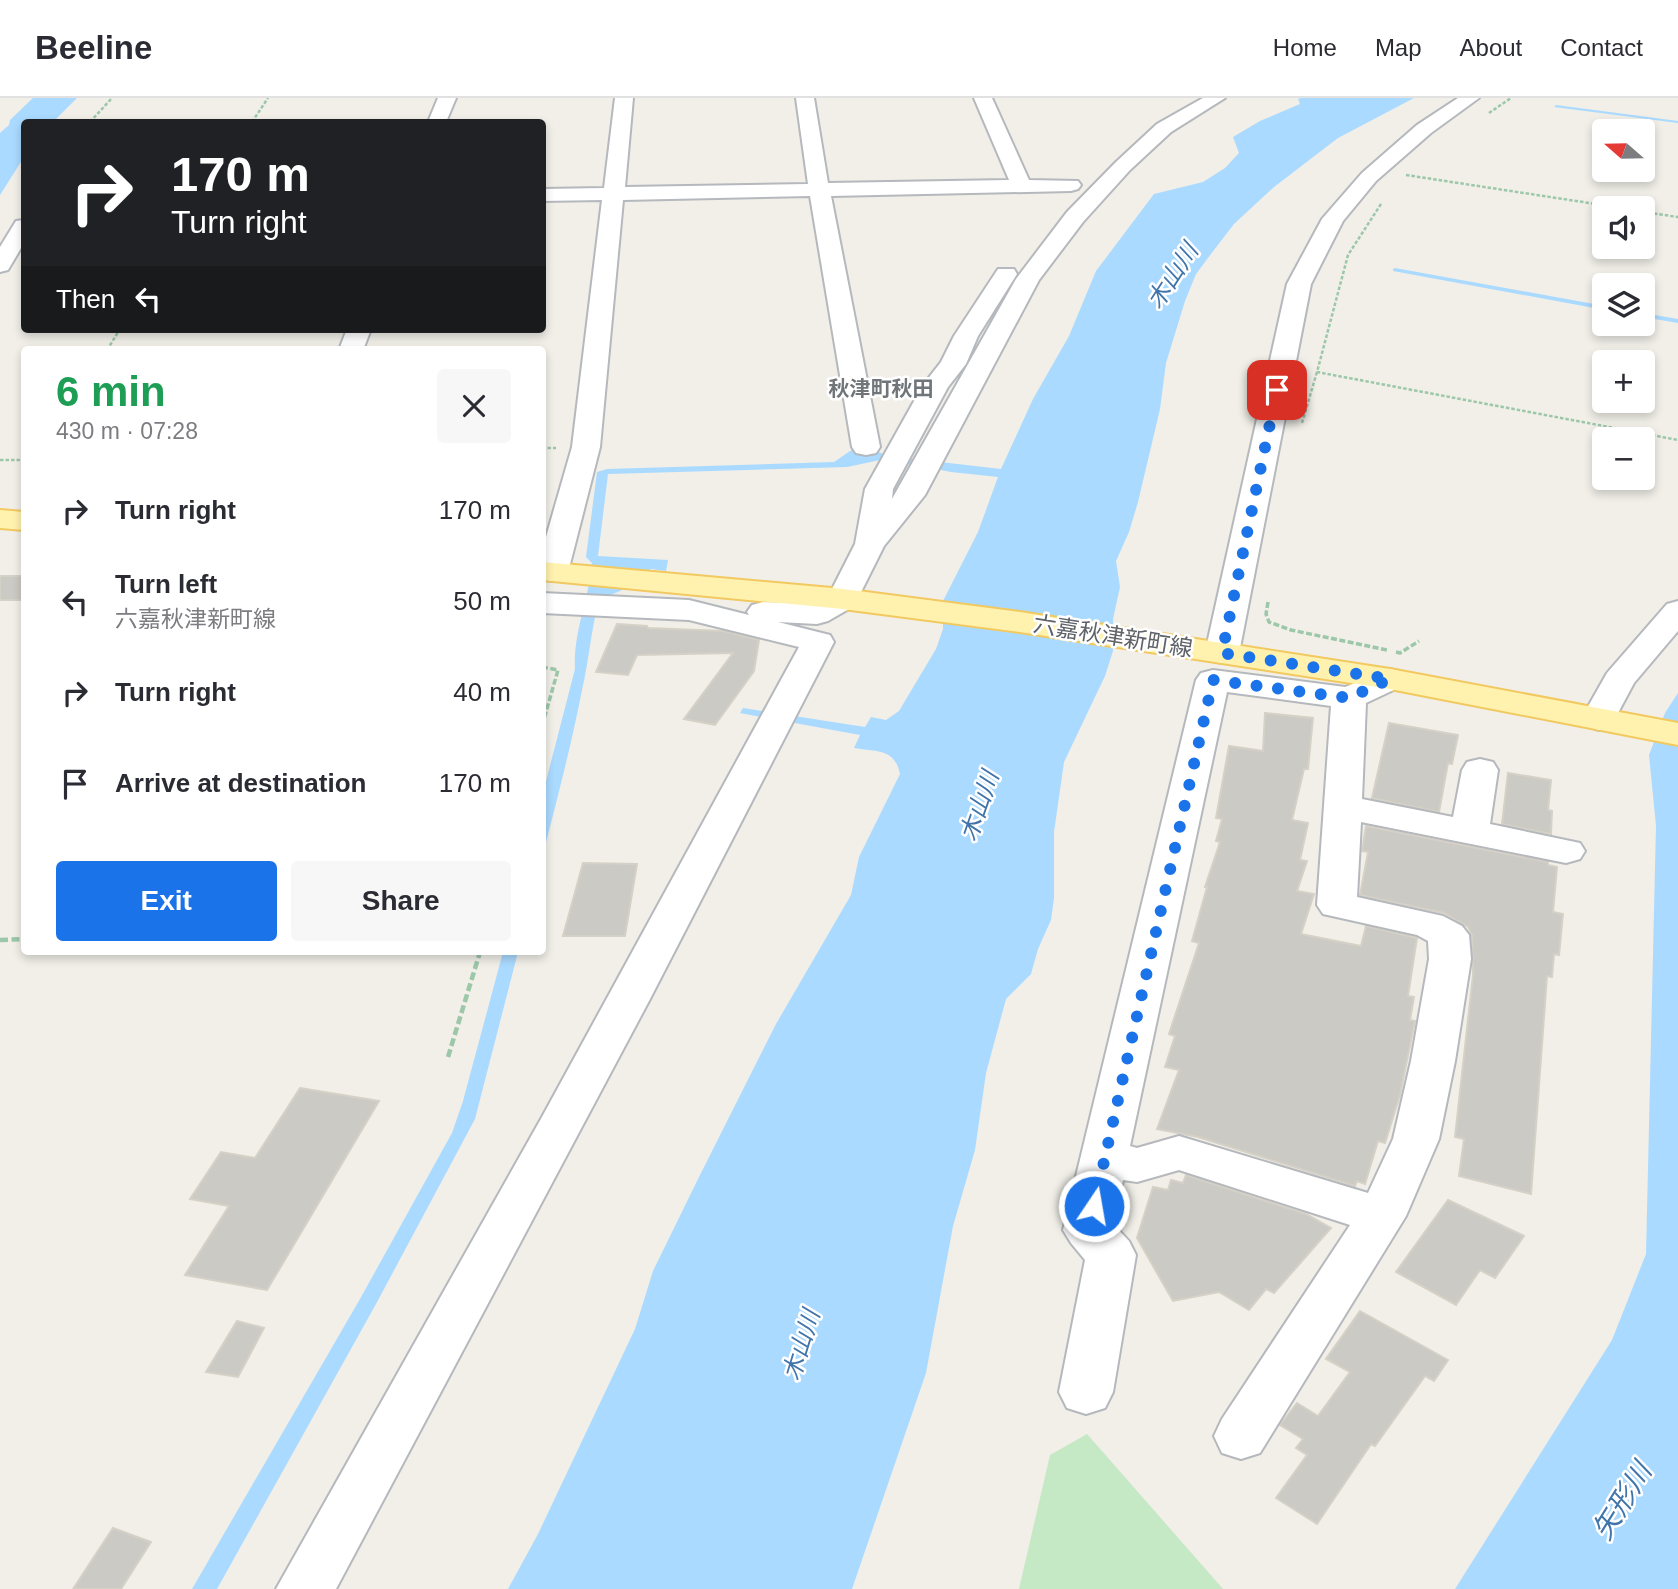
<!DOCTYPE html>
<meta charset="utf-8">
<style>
body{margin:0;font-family:Arial,"Noto Sans JP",sans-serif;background:#f7f7f7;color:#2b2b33;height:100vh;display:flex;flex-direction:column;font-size:26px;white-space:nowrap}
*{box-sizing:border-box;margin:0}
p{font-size:23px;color:#7c7c81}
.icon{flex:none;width:38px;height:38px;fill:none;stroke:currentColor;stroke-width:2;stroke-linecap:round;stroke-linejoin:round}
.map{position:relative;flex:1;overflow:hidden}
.panel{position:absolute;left:21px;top:248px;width:525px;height:609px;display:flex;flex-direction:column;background:#fff;border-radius:7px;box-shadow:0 4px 10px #0003}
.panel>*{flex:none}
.top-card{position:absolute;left:21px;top:21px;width:525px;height:214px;border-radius:7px;box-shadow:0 4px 10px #0003;background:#202124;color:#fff;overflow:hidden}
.needle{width:46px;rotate:290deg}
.tools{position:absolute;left:1592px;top:21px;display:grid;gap:14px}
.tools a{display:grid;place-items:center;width:63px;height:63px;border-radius:7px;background:#fff;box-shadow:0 4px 10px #0003;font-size:35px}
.pin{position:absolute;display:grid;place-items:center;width:60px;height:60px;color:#fff;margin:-30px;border-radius:14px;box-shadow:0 4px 10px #0006}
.me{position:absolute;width:77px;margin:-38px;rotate:12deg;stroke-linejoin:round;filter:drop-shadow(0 0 5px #0008)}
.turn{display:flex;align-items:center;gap:24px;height:147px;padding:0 35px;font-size:32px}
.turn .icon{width:91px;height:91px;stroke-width:2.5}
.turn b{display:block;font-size:49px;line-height:60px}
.then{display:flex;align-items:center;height:66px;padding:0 35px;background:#0003;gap:14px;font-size:26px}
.round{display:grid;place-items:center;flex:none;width:74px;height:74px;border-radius:7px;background:#f7f7f7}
.overview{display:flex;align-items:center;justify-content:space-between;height:119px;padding:0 35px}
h1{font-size:42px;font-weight:700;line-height:52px;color:#1e9e55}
.cta{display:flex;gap:14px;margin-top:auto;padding:14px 35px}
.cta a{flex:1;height:80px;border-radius:7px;background:#1a73e8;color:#fff;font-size:28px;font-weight:700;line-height:80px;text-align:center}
.cta a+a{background:#f7f7f7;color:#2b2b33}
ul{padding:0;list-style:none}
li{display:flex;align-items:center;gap:21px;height:91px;padding:0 35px}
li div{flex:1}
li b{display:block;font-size:26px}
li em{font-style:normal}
header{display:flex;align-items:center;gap:42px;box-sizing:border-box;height:98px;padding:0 35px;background:#fff;border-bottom:2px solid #e1e1e2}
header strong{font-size:33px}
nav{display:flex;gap:38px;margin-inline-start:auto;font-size:24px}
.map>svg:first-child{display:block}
.green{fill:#c5e8c5}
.water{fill:#aadaff}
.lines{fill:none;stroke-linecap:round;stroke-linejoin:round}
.stream{fill:#aadaff;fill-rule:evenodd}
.building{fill:#cccac5;stroke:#d6d1c6;stroke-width:2}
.minor-casing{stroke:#b5b8bc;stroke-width:4}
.major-casing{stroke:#f2c960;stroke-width:4}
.path-far2{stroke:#9cc7a9;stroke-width:2.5;stroke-dasharray:3.5 2;stroke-linecap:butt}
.path-far1{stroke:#9cc7a9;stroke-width:3.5;stroke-dasharray:6 2.5;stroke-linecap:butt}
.path{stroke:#9cc7a9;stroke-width:4.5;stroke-dasharray:8 3.5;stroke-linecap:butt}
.minor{fill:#fff;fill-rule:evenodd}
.major{fill:#fff2af;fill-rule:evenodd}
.route{stroke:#1a73e8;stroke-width:12;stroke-dasharray:0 21.6}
.labels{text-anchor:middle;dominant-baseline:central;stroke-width:5;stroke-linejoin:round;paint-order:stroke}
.far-quarter-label{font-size:21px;font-weight:bold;fill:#70757a;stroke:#fff}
.street-label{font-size:23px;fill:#5f6368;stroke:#fff}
.water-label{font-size:24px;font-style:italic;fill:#4174aa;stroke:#fff}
.near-water-label{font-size:28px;font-style:italic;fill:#4174aa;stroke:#fff}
</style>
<header>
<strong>Beeline</strong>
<nav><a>Home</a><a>Map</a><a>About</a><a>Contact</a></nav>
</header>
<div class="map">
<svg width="1678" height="1491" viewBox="0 0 1678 1491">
<rect width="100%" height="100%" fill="#f1efe8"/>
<path class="green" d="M1087,1336L1223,1491H1019L1050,1357Z"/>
<g class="water">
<path d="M33,0H77L53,24H24V59L0,97V35L9,27L10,22Z"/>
<path d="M1301,0H1414L1338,40L1274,89L1234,126L1214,152L1196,176L1185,203L1166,265L1160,311L1138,404L1129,434L1116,463L1120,489L1113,521V553L1105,578L1064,664L1054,734V800L1051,822L1038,851L1031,876L1006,901L986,975L975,1052L953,1128L926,1275L852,1491H508L538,1436L635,1231L653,1173L698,1081L776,926L851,797L859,759L900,676C895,650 876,654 854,650L860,637L740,615L743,610L865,629L871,619L886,622L899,613L936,551L943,531V503L978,434L998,379L951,374L885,361L847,369L608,376L598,458L668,462L666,473L651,471L620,493L599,502C591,532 589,562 582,592C571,648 557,702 543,756V695L575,571C573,535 589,501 592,465L586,459L597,374L607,371L834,364L856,349H867L888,358L1001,371L1033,301L1069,238L1096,173L1154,96L1203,84L1225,70L1239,55L1233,39L1260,23L1300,6L1298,1Z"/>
<path d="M1678,595V1491H1455L1612,1242L1646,1156L1656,728L1649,657L1665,615Z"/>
<path d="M503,854H518L475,1021L376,1206L217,1491H192L360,1201L452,1035L463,1003Z"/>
</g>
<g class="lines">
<g class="stream">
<path d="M1556,7L1678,23V25L1554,9Z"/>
<path d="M1395,170L1605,208V212L1393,173V171Z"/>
<path d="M1643,215L1678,221V225L1643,219Z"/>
</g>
</g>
<g class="building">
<rect x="0" y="478" width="24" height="24"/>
<path d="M617,526L647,528L648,530L724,533L759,542L754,573L715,627L684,621L733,555L637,557L628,577L596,574Z"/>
<path d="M1265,615L1313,620L1308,671H1304L1292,722L1308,725L1300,762L1307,763L1297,793L1314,796L1301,836L1361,848L1366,828L1417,840L1408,898L1414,899L1410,922L1415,923L1400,997L1385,1045L1378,1043L1365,1086L1357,1083L1355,1088L1198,1039L1157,1031L1179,972L1165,969L1175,938L1169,936L1199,845L1192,843L1207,789H1205L1220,744L1216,743L1222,721L1216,720L1229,648L1263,653Z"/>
<path d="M1389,625L1458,637L1452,666L1448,665L1439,714L1372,700Z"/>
<path d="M1508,675L1551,682L1548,712L1552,713L1551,736L1502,726Z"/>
<path d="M1366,728L1548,764V767L1557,769L1553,814L1563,816L1559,857L1554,856L1552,879L1547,878L1531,1096L1459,1078L1464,1041L1455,1039L1473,877L1472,837L1468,829L1444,815L1360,797L1368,754L1362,753Z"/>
<path d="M583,765L637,766L625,838H563Z"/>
<path d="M300,990L379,1003L267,1192L185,1177L229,1108L190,1101L221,1054L255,1060Z"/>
<path d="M1186,1077L1306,1116L1331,1130L1274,1195L1266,1191L1249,1212L1219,1194L1173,1203L1137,1140L1153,1089L1168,1092L1171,1082L1183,1085Z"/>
<path d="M1448,1102L1524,1138L1495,1180L1480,1172L1456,1207L1396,1174Z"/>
<path d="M1360,1213L1448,1262L1434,1283L1425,1278L1375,1348L1371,1346L1317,1426L1276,1400L1307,1357L1296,1350L1303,1341L1280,1327L1297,1305L1318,1318L1350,1274L1326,1261Z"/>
<path d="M237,1223L264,1230L238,1279L206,1274Z"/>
<path d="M113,1430L151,1444L121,1491H73Z"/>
</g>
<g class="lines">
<defs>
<g id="minor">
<path d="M438,0H456L446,24H428Z"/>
<path d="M615,0H633L625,89L808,86L796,0H814L828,85L1009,82L974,0H992L1029,82L1078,83L1081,87L1078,91L1071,93L831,98L880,349L876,355L866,357L856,355L852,349L810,98L623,102L600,349L568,474L563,481L552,483L542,481V453L572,349L602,102L542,103V91L604,90Z"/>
<path d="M1203,0H1225L1171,34L1130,72L1083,124L1039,182L925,397L884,448L854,508L828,523L817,526L778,524L830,537L834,544L650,901L336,1491H276L542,1019L799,549L689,522L542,515V495L689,502L749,517L747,514L752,507L763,504L811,506L830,495L855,446L865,391L923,287L941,264L954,238L998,171H1014L1017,176L978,238L966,266L948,289L893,391L892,401L1016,181L1067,114L1116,64L1157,26Z"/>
<path d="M1458,0H1479L1431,35L1376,83L1343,123L1311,186L1239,555L1234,562L1222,565L1210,562L1205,555L1287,186L1322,121L1362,75L1417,27Z"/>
<path d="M24,122V145L8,172L0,174V149L16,123Z"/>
<path d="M347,231H371L363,252H339Z"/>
<path d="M1678,503V533L1634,585L1611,628L1599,632L1587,628L1581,621L1607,575L1667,506Z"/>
<path d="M1390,571L1402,574L1407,581L1402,588L1366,605L1362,701L1453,719L1462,672L1467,664L1480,661L1493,664L1498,672L1490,726L1580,745L1585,753L1580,761L1566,765L1361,724L1357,799L1443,818L1462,828L1469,837L1471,861L1455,963L1439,1041L1406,1118L1260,1355L1241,1361L1222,1355L1214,1338L1222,1321L1350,1127L1179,1072L1137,1084L1123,1082L1114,1127L1129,1143L1136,1157L1113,1294L1105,1310L1086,1316L1067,1310L1059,1294L1085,1162L1071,1145L1063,1132L1196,582L1201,575L1213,572L1345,589ZM1227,594L1331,608L1317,807L1323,816L1417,837L1428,843L1429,861L1411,963L1393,1041L1368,1095L1179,1038L1137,1050L1130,1048Z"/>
</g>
<g id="major">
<path d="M0,412L24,414V432L0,430Z"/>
<path d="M542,464L843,491L1020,514L1390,571L1678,625V647L1390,591L1020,534L843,511L542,482Z"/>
</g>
</defs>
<use href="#minor" class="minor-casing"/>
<use href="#major" class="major-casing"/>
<g class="path-far2">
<path d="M1489,15L1511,0"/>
<path d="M90,24L112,0"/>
<path d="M252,24L268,0"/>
<path d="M1406,77L1622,110"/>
<path d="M1381,106L1348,157L1317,274L1678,342"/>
<path d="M1643,114L1678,119"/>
<path d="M107,252L120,231"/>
<path d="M1302,325L1317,274"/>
<path d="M542,350H556"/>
<path d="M0,362H24"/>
</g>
<g class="path-far1">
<path d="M1268,504L1266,516L1269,524L1291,532L1387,552"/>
<path d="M1396,554L1400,555L1419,543"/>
<path d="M542,569L558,572L542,628"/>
</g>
<g class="path">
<path d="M0,842L24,841"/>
<path d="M448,959L480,854"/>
</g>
<use href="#minor" class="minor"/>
<use href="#major" class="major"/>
</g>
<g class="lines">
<path class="route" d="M1094,1108L1213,582L1349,600L1390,581L1222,555L1277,292"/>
</g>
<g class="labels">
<g class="far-quarter-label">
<text x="881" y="290">秋津町秋田</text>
</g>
<g class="street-label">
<text transform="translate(1113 538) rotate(9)">六嘉秋津新町線</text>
</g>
<g class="water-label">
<text transform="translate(1172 178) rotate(-57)">木山川</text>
<text transform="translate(979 708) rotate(-71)">木山川</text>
<text transform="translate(801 1247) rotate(-73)">木山川</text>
</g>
<g class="near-water-label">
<text transform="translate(1622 1403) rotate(-58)">矢形川</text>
</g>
</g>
</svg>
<div class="tools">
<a><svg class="needle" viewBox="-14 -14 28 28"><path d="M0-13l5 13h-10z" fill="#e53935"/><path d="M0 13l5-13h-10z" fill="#7c7c81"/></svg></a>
<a><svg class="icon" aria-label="sound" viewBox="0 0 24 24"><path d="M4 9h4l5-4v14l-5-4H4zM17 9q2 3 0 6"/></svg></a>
<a><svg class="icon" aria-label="layers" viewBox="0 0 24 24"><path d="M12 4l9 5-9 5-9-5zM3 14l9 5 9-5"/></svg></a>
<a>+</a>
<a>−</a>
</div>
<div class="pin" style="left:1277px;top:292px;background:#d93025"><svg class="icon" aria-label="arrive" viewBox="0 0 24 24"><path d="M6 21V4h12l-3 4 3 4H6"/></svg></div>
<svg class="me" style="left:1094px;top:1108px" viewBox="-20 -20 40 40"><circle r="17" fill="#1a73e8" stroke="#fff" stroke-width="3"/><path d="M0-11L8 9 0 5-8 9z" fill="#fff"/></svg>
<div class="top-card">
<div class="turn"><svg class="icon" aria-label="right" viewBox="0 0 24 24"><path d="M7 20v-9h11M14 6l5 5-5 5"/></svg><div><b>170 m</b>Turn right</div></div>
<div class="then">Then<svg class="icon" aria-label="left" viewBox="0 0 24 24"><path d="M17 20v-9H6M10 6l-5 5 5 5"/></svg></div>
</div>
<section class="panel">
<div class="overview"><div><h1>6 min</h1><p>430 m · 07:28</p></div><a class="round"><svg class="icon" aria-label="close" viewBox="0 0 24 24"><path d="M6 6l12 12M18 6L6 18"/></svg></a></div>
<ul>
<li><svg class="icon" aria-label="right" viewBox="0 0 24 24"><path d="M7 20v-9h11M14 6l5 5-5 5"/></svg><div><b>Turn right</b></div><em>170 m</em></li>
<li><svg class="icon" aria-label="left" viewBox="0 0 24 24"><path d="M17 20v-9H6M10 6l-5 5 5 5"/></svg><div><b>Turn left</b><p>六嘉秋津新町線</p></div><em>50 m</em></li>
<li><svg class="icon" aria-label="right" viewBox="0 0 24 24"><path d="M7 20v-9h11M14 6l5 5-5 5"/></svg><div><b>Turn right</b></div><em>40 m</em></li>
<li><svg class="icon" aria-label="arrive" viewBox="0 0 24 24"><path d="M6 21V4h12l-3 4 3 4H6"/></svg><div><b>Arrive at destination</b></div><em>170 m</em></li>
</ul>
<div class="cta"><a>Exit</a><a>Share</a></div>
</section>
</div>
